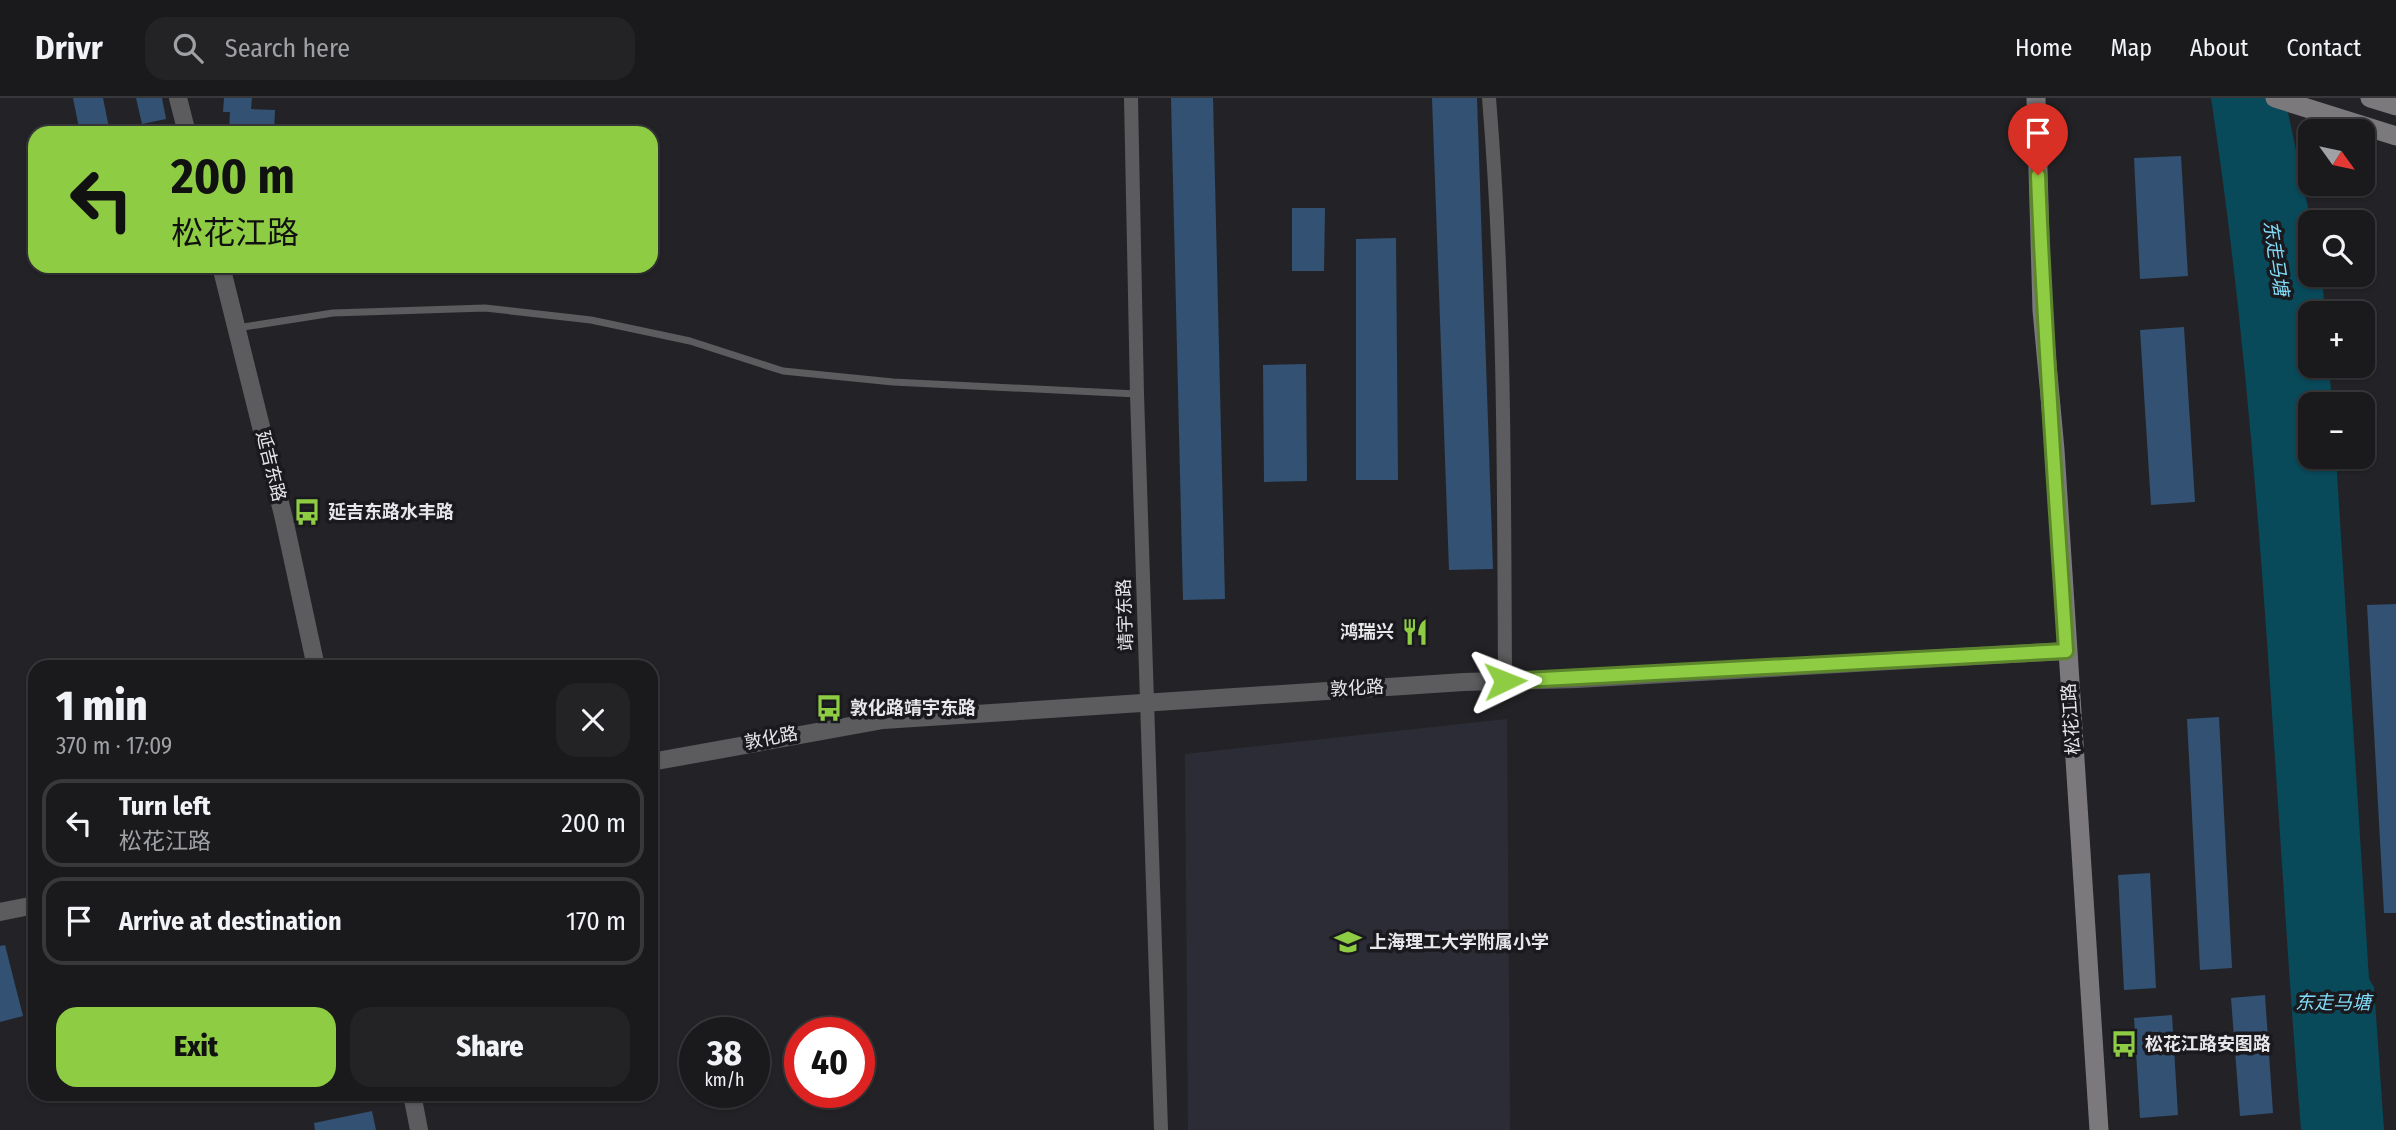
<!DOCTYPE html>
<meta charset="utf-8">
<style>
body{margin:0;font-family:"Fira Sans Condensed","Noto Sans SC",sans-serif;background:#232326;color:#f1f3f6;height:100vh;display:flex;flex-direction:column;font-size:26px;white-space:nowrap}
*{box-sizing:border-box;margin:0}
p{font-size:23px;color:#9fa1a4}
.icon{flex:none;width:38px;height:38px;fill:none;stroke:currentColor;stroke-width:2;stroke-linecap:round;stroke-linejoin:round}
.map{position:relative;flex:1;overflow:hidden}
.sheet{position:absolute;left:28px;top:562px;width:630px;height:441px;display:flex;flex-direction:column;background:#1a1a1d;border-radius:21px;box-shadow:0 2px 5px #0004,0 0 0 2px #38383b}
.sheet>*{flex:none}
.guide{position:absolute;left:28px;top:28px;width:630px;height:147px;border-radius:21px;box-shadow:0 2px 5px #0004,0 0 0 2px #38383b;background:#8ecd43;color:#111;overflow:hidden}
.needle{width:46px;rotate:123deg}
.tools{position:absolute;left:2298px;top:21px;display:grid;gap:14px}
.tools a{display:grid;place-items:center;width:77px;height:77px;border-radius:14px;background:#1a1a1d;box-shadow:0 2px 5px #0004,0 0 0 2px #38383b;font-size:35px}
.speed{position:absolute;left:679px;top:919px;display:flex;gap:14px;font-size:35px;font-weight:700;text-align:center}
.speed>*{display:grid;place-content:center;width:91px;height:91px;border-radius:50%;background:#1a1a1d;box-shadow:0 2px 5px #0004,0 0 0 2px #38383b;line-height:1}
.speed small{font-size:18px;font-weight:400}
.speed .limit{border:10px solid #d22;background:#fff;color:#111}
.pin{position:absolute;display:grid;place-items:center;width:60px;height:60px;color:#fff;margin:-72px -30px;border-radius:50% 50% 50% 0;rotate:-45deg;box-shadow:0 0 7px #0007}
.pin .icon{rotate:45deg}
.me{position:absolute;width:77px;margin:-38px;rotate:88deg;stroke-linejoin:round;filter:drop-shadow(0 0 5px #0008)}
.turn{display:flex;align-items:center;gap:24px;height:147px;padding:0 28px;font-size:32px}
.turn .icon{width:91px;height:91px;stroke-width:2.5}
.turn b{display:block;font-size:49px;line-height:60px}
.round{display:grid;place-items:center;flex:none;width:74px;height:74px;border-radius:21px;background:#232326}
.head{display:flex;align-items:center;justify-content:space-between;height:119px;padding:0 28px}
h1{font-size:42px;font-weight:800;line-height:52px}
.button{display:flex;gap:14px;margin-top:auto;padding:14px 28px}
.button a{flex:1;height:80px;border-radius:21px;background:#8ecd43;color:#111;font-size:28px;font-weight:800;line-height:80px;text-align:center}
.button a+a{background:#232326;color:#f1f3f6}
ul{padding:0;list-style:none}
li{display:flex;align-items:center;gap:21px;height:88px;margin:0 14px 10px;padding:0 14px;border:4px solid #38383b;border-radius:21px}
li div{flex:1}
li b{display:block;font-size:26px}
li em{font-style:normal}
header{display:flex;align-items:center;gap:42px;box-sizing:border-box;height:98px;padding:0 35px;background:#1a1a1d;border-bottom:2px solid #38383b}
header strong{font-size:33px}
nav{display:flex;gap:38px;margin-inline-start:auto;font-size:24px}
.search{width:490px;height:63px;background:#232326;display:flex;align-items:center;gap:18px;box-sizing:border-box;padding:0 24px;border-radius:21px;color:#9fa1a4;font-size:26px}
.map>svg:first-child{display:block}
.built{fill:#2c2c36}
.water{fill:#08495a}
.building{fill:#335172}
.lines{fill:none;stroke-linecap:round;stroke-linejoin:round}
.service{stroke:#5c5b5d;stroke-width:7}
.minor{stroke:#5c5b5d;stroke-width:14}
.tertiary{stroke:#5c5b5d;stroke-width:18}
.secondary{stroke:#7b797c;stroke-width:19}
.route-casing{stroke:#5c852c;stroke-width:18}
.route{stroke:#8ecd43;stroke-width:12}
.labels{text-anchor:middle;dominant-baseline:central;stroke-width:7;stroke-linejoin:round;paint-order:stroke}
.street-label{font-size:18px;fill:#e7e7ea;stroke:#1a1a1e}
.poi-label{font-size:18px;font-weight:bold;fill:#e7e7ea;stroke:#1a1a1e;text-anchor:start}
.water-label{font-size:19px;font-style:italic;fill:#82dcfa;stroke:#1a1a1e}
</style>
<header>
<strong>Drivr</strong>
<div class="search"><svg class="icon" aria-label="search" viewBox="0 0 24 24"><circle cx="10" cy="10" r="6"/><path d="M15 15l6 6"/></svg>Search here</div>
<nav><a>Home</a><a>Map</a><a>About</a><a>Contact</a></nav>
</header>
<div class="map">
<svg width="2396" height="1032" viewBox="0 0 2396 1032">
<rect width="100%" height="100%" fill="#232327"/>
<path class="built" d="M1507,621L1510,1032H1188L1185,656Z"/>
<path class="water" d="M2211,0H2285L2311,124L2310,177H2322L2325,215H2310V268H2329L2332,306H2310V359H2336L2369,881L2374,889L2384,1032H2301C2273,688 2263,341 2211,0Z"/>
<g class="building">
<path d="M73,0H103L110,35H80Z"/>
<path d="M136,0H162L166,21L142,26Z"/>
<path d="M224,0H252L251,11L275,12L274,35L229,34L230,14H223Z"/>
<path d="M1171,0H1213L1225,501L1183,502Z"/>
<path d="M1432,0H1477L1493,471L1449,472Z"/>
<path d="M2181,58L2188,178L2140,181L2134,60Z"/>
<path d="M1292,110H1325L1324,173H1292Z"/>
<path d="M1396,140L1398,382H1356V141Z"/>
<path d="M2184,229L2195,404L2151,407L2140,232Z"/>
<path d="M1306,266L1307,383L1264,384L1263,267Z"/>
<path d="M2396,506V815H2384L2367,507Z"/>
<path d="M2219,619L2232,870L2200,872L2187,621Z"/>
<path d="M2150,775L2156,890L2124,892L2118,777Z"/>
<path d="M5,847L23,918L0,924V848Z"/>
<path d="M2265,897L2273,1015L2240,1018L2231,900Z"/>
<path d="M2172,917L2178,1017L2140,1020L2134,920Z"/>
<path d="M372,1013L376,1032H315L314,1025Z"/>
</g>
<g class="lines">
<path class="service" d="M237,230L333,215L485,210L591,222L690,243L783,273L893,284L1137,296"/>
<g class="minor">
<path d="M1131,0L1137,296L1161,1032"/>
<path d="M1489,0C1505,194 1504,389 1505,583"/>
</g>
<g class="tertiary">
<path d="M178,0L187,35"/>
<path d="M221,168L284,421L316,569"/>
<path d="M651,664L883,622L1464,584L1577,581L2066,553"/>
<path d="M0,814L35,807"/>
<path d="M412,996L419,1032"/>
</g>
<g class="secondary">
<path d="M2036,0L2042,212L2055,352L2099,1032"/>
<path d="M2275,0L2396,38"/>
<path d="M2370,0L2396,8"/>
</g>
</g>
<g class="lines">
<defs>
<path id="route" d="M1505,583L2066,553C2056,394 2044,236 2038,77"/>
</defs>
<use href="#route" class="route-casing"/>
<use href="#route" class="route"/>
</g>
<defs>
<symbol id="bus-bare" viewBox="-9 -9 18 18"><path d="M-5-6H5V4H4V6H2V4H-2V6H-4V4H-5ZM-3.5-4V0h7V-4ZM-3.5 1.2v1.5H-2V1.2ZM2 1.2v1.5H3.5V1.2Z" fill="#8ecd43" stroke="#1a1a1e" stroke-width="2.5" paint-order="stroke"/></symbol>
<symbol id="restaurant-bare" viewBox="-9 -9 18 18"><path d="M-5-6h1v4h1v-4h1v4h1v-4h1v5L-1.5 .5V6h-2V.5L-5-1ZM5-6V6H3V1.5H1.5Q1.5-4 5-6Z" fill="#8ecd43" stroke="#1a1a1e" stroke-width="2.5" paint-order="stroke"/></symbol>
<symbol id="school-bare" viewBox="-9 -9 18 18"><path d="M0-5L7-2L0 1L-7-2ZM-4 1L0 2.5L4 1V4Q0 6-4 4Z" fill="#8ecd43" stroke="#1a1a1e" stroke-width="2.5" paint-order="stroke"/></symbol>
</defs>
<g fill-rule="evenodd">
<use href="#bus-bare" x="288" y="395" width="38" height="38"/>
<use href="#restaurant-bare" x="1396" y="515" width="38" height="38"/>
<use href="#bus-bare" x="810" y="591" width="38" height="38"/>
<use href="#school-bare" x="1329" y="825" width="38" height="38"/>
<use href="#bus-bare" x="2105" y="927" width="38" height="38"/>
</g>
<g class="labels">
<g class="street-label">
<text transform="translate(271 368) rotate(76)">延吉东路</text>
<text transform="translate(1125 517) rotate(-92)">靖宇东路</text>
<text transform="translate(1357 590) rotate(-3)">敦化路</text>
<text transform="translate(2071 621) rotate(-94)">松花江路</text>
<text transform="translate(771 640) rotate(-11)">敦化路</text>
</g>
<g class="poi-label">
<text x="328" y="414">延吉东路水丰路</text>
<text x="1394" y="534" text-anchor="end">鸿瑞兴</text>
<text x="850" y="610">敦化路靖宇东路</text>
<text x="1369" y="844">上海理工大学附属小学</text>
<text x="2145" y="946">松花江路安图路</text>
</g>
<g class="water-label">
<text transform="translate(2276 160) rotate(81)">东走马塘</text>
<text x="2333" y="904">东走马塘</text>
</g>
</g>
</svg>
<div class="tools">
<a><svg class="needle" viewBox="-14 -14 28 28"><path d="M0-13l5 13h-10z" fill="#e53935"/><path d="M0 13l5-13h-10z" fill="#9fa1a4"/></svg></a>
<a><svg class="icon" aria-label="search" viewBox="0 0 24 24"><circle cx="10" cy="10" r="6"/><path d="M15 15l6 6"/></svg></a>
<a>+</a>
<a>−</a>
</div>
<div class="speed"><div>38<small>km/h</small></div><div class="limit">40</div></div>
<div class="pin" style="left:2038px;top:77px;background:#d93025"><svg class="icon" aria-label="arrive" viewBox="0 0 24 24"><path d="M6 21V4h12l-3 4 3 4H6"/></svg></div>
<svg class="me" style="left:1505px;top:583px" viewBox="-20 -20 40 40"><path d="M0-17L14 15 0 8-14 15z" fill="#8ecd43" stroke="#fff" stroke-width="4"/></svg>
<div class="guide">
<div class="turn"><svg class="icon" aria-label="left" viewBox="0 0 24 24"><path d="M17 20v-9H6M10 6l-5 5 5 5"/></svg><div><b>200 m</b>松花江路</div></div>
</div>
<section class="sheet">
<div class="head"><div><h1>1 min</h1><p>370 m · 17:09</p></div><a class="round"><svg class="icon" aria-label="close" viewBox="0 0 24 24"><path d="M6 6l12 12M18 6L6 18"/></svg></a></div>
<ul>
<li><svg class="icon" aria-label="left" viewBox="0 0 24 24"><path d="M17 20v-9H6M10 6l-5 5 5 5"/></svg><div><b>Turn left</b><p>松花江路</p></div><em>200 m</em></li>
<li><svg class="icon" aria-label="arrive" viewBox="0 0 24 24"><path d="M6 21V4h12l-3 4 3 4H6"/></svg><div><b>Arrive at destination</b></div><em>170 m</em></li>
</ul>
<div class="button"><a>Exit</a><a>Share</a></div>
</section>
</div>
